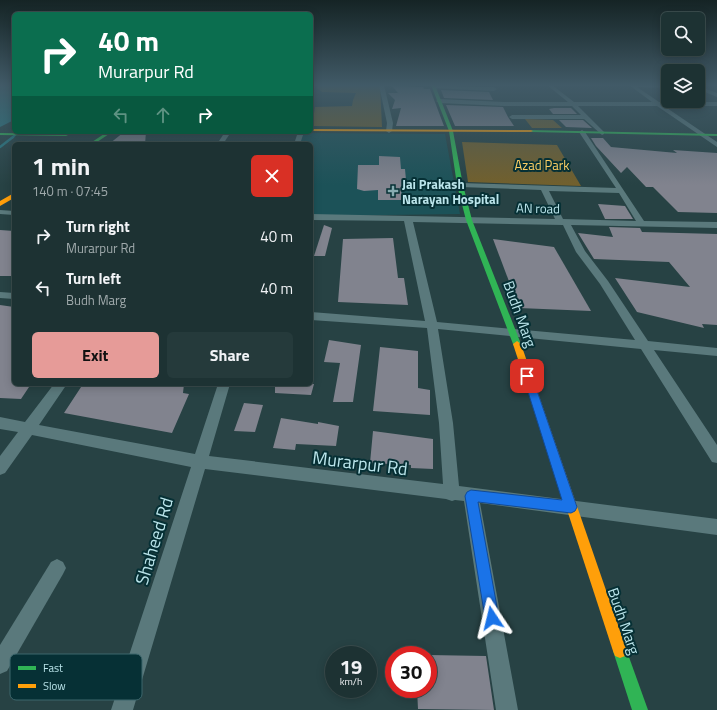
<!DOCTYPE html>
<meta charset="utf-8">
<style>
body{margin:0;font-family:"Titillium Web",sans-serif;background:#253a3b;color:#f1f3f6;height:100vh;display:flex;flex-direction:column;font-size:15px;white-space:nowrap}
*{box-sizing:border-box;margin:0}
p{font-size:13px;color:#a0aaac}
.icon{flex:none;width:22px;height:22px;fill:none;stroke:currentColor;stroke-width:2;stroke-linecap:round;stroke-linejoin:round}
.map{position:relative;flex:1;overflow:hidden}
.details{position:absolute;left:12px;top:142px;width:301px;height:244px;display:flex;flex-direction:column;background:#1d3233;border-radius:6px;box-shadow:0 2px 10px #0003,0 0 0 1px #3b4d4e}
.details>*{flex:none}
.top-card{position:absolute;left:12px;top:12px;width:301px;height:122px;border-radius:6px;box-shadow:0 2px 10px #0003,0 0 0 1px #3b4d4e;background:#0b6e4f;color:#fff;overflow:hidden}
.controls{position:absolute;left:661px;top:12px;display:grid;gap:8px}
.controls a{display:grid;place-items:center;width:44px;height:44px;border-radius:6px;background:#1d3233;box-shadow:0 2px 10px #0003,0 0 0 1px #3b4d4e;font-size:20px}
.speed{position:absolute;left:325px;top:646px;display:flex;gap:8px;font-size:20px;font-weight:700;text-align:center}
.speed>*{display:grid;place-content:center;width:52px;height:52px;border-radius:50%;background:#1d3233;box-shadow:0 2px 10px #0003,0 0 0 1px #3b4d4e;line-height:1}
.speed small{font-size:10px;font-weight:400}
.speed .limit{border:6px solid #d22;background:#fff;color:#111}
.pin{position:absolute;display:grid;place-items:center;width:34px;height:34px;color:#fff;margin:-17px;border-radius:8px;box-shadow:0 2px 6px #0006}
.me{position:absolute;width:44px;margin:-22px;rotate:350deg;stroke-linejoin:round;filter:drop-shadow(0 0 3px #0008)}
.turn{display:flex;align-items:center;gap:14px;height:84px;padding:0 20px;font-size:18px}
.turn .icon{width:52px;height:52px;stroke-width:2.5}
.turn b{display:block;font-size:28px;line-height:34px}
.lanes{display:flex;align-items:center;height:38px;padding:0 20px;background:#0003;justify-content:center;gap:20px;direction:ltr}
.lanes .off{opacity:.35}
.round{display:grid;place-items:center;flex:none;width:42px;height:42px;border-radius:6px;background:#253a3b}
.headline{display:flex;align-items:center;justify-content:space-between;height:68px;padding:0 20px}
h1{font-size:24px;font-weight:700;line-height:30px}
.cta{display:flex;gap:8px;margin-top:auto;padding:8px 20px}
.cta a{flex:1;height:46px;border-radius:6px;background:#e69b98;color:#111;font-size:16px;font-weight:700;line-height:46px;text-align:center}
.cta a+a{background:#253a3b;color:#f1f3f6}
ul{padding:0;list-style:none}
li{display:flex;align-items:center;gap:12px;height:52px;padding:0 20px}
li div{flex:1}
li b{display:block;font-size:15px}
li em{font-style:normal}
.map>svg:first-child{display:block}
.built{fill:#1c5258}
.green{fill:#72602d}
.water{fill:#277a83}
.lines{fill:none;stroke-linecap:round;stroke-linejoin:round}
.stream-far1{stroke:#277a83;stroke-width:2}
.stream{stroke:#277a83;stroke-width:2.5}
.building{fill:#81838e}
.street{fill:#5a797c;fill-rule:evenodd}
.fast{fill:#30b455;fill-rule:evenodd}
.slow{fill:#ff9f0a;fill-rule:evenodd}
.route{fill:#1a73e8;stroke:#114b97}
.poi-dot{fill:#87acb1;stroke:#063035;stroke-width:1.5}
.labels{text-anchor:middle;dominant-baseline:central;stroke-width:4;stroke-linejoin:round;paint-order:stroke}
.far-park-label{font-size:13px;fill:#fcce64;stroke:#063035}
.far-poi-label{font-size:13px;font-weight:bold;fill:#bbe5eb;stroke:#063035;text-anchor:start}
.far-street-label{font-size:13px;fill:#bbe5eb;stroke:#063035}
.street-label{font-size:15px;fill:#bbe5eb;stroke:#063035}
.near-street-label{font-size:18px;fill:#bbe5eb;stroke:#063035}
.key{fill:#063035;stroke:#3c666c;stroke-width:1}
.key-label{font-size:11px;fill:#bbe5eb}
</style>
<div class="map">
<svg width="717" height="710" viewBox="0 0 717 710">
<rect width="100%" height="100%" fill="#274244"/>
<path class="built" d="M300,133L445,134L460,214L311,216V144H297Z"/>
<g class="green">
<path d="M318,85H380L382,127L312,126L315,107L352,106L353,100L356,93L322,92L317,88Z"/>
<path d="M525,119L553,120L562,128H532Z"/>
<path d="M462,142L557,145L581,186L468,182Z"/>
</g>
<path class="water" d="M0,85H14V120L0,127Z"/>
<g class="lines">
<path class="stream-far1" d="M12,138L15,135"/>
<path class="stream" d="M0,147L13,137"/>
</g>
<g class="building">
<path d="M392,86L423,87L424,89H430L444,126H396L401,108L392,109L395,100L388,93H398Z"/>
<path d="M441,90L489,92L493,100L444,98Z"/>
<path d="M446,105L503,107L508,117L514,126H455Z"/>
<path d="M554,108H571L577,114H553L549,109Z"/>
<path d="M559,120H583L592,128L566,127Z"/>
<path d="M124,132H146L145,144H109Z"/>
<path d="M591,138H603L611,147L677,153L673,150L717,153V213L678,212L653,187H646L627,167L621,173L596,146Z"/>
<path d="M379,156L400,157L401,169H405L406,180V186H401L402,200H378V190L364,191L357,189L358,165H379Z"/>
<path d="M598,204L625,206L633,219H605Z"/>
<path d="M324,225L332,228L325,256H314Z"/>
<path d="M609,227L640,228L642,232L717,234V325L702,324L704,328L637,312L615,278L690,287L669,262L594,259L578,233L613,237Z"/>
<path d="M0,230L14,231V276H0Z"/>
<path d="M393,238L398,278H404L408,305L338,302L343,239Z"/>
<path d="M493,239L554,247L591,311L519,308Z"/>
<path d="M0,305L14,307V384H31L21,399L0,398Z"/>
<path d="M329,340L361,345L353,402H333L340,363L324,362Z"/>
<path d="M380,347L418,351V388L430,390V415L373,411Z"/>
<path d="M83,384H184L183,393L189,394L172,433L64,413Z"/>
<path d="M275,384H314L311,395L275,393Z"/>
<path d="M244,403L263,405L255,432L234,431Z"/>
<path d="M281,418L318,424V422L339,426L336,446L296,444L295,450L273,448Z"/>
<path d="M373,431L433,439V469L411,468V465L370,463Z"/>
<path d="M428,655L486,656L494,710L418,709L417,689H428Z"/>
</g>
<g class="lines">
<g class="street">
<path d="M379,85H384L393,123L392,131L389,133L386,131L387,123Z"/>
<path d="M547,85H552L574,102H652L629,85L668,86V88L637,87L659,102H717V106H664L717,142V147L657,106H578L604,132V134L602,135L584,119H512L509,117L512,115H581L572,106H504L439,103L436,101L439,99L504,102H568Z"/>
<path d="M434,86L494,87L497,89L494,91L432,88Z"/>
<path d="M698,86L717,93V97L698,89Z"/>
<path d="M582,130L585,132L644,221L717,222V228L571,225L585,251L608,281L648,341L717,348V356L654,350L717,445V463L712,462L641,349L438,329L453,423L459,486L717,519V535L480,503L518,710H496L464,501L455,500L452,501L446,499L205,469L133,710H111L191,467L32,435L5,473L0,475V456L18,432L0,429V417L25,422L54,384H67L39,425L195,454L218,384H230L209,456L443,484L439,423L427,328L311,320V312L425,321L404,221L311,220V214L555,219L541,190L460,187L456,185L460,183L616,188L579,132ZM549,191L619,193L636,221L563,219ZM413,222L563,225L576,252L600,284L635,340L437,322Z"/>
<path d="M225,132H231L223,144H217Z"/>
<path d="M298,132H304L300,144H294Z"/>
<path d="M0,210L14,211V215L0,214Z"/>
<path d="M0,292L14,293V299L0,298Z"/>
<path d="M57,559L63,562L66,568L63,574L7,671L0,674V645L51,562Z"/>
</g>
<g class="fast">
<path d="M431,85H435L453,131L463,185L472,220L521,344L520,346H514L513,344L466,220L457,185L449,131Z"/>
<path d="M529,130L717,134V136L531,132Z"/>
<path d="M107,132H112L94,144H89Z"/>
<path d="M0,133L66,134L68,135L66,136L0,135Z"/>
<path d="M620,644L625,646L648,710H632L613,651L615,646Z"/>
</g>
<g class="slow">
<path d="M311,129L531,130L533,131L531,132L311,131Z"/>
<path d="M14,193V198L0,206V201Z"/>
<path d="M517,341L521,344L627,651L625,656L620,658L615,656L613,651L513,344Z"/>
</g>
</g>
<linearGradient id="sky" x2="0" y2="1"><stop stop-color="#152425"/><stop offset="0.46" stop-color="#415a67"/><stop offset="1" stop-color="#415a67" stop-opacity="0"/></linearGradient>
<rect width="717" height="185" fill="url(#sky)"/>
<path class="route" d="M527,373L532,376L577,507L575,511L571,513L478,502L499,618L497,623L492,625L487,623L485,618L465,496L467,492L471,490L562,500L523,376Z"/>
<path class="poi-dot" d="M391 185h4v4h4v4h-4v4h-4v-4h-4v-4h4z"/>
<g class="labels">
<g class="far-park-label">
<text x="542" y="165">Azad Park</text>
</g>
<g class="far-poi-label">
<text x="402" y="184">Jai Prakash<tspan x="402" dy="15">Narayan Hospital</tspan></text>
</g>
<g class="far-street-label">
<text transform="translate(538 208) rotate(1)">AN road</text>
</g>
<g class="street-label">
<text transform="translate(520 314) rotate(70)">Budh Marg</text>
<text transform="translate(624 621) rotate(71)">Budh Marg</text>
</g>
<g class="near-street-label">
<text transform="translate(360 463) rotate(7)">Murarpur Rd</text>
<text transform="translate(154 541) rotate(-73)">Shaheed Rd</text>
</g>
</g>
<rect x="10" y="654" width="132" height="46" rx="6" class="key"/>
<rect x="18" y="666" width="18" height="4" fill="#30b455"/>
<rect x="18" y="684" width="18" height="4" fill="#ff9f0a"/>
<g class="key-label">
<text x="43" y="672">Fast</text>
<text x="43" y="690">Slow</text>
</g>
</svg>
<div class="controls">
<a><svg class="icon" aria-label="search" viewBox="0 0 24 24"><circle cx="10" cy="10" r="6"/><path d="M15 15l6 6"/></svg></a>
<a><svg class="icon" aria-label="layers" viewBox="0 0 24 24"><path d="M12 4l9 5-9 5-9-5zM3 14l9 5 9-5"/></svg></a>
</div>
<div class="speed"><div>19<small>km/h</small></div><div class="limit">30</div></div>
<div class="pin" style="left:527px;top:376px;background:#d93025"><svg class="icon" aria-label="arrive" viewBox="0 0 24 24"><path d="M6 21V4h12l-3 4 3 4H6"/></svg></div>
<svg class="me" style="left:492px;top:618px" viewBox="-20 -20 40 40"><path d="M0-17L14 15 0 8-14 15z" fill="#1a73e8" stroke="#fff" stroke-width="4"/></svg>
<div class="top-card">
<div class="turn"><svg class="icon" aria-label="right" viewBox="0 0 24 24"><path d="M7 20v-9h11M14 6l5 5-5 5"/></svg><div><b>40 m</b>Murarpur Rd</div></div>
<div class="lanes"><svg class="icon off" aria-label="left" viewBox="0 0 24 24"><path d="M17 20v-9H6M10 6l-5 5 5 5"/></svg><svg class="icon off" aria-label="ahead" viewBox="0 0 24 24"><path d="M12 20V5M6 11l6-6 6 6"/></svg><svg class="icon" aria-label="right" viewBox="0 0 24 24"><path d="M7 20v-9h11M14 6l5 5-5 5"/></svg></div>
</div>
<section class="details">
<div class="headline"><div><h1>1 min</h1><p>140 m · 07:45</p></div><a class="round" style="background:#d93025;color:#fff"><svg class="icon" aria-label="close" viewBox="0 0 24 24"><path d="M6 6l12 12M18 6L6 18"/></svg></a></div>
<ul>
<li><svg class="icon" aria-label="right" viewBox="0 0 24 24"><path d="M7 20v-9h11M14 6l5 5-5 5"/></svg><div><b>Turn right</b><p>Murarpur Rd</p></div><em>40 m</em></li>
<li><svg class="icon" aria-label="left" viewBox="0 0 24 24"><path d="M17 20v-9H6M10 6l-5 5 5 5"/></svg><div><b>Turn left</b><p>Budh Marg</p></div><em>40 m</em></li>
</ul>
<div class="cta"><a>Exit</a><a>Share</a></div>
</section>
</div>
